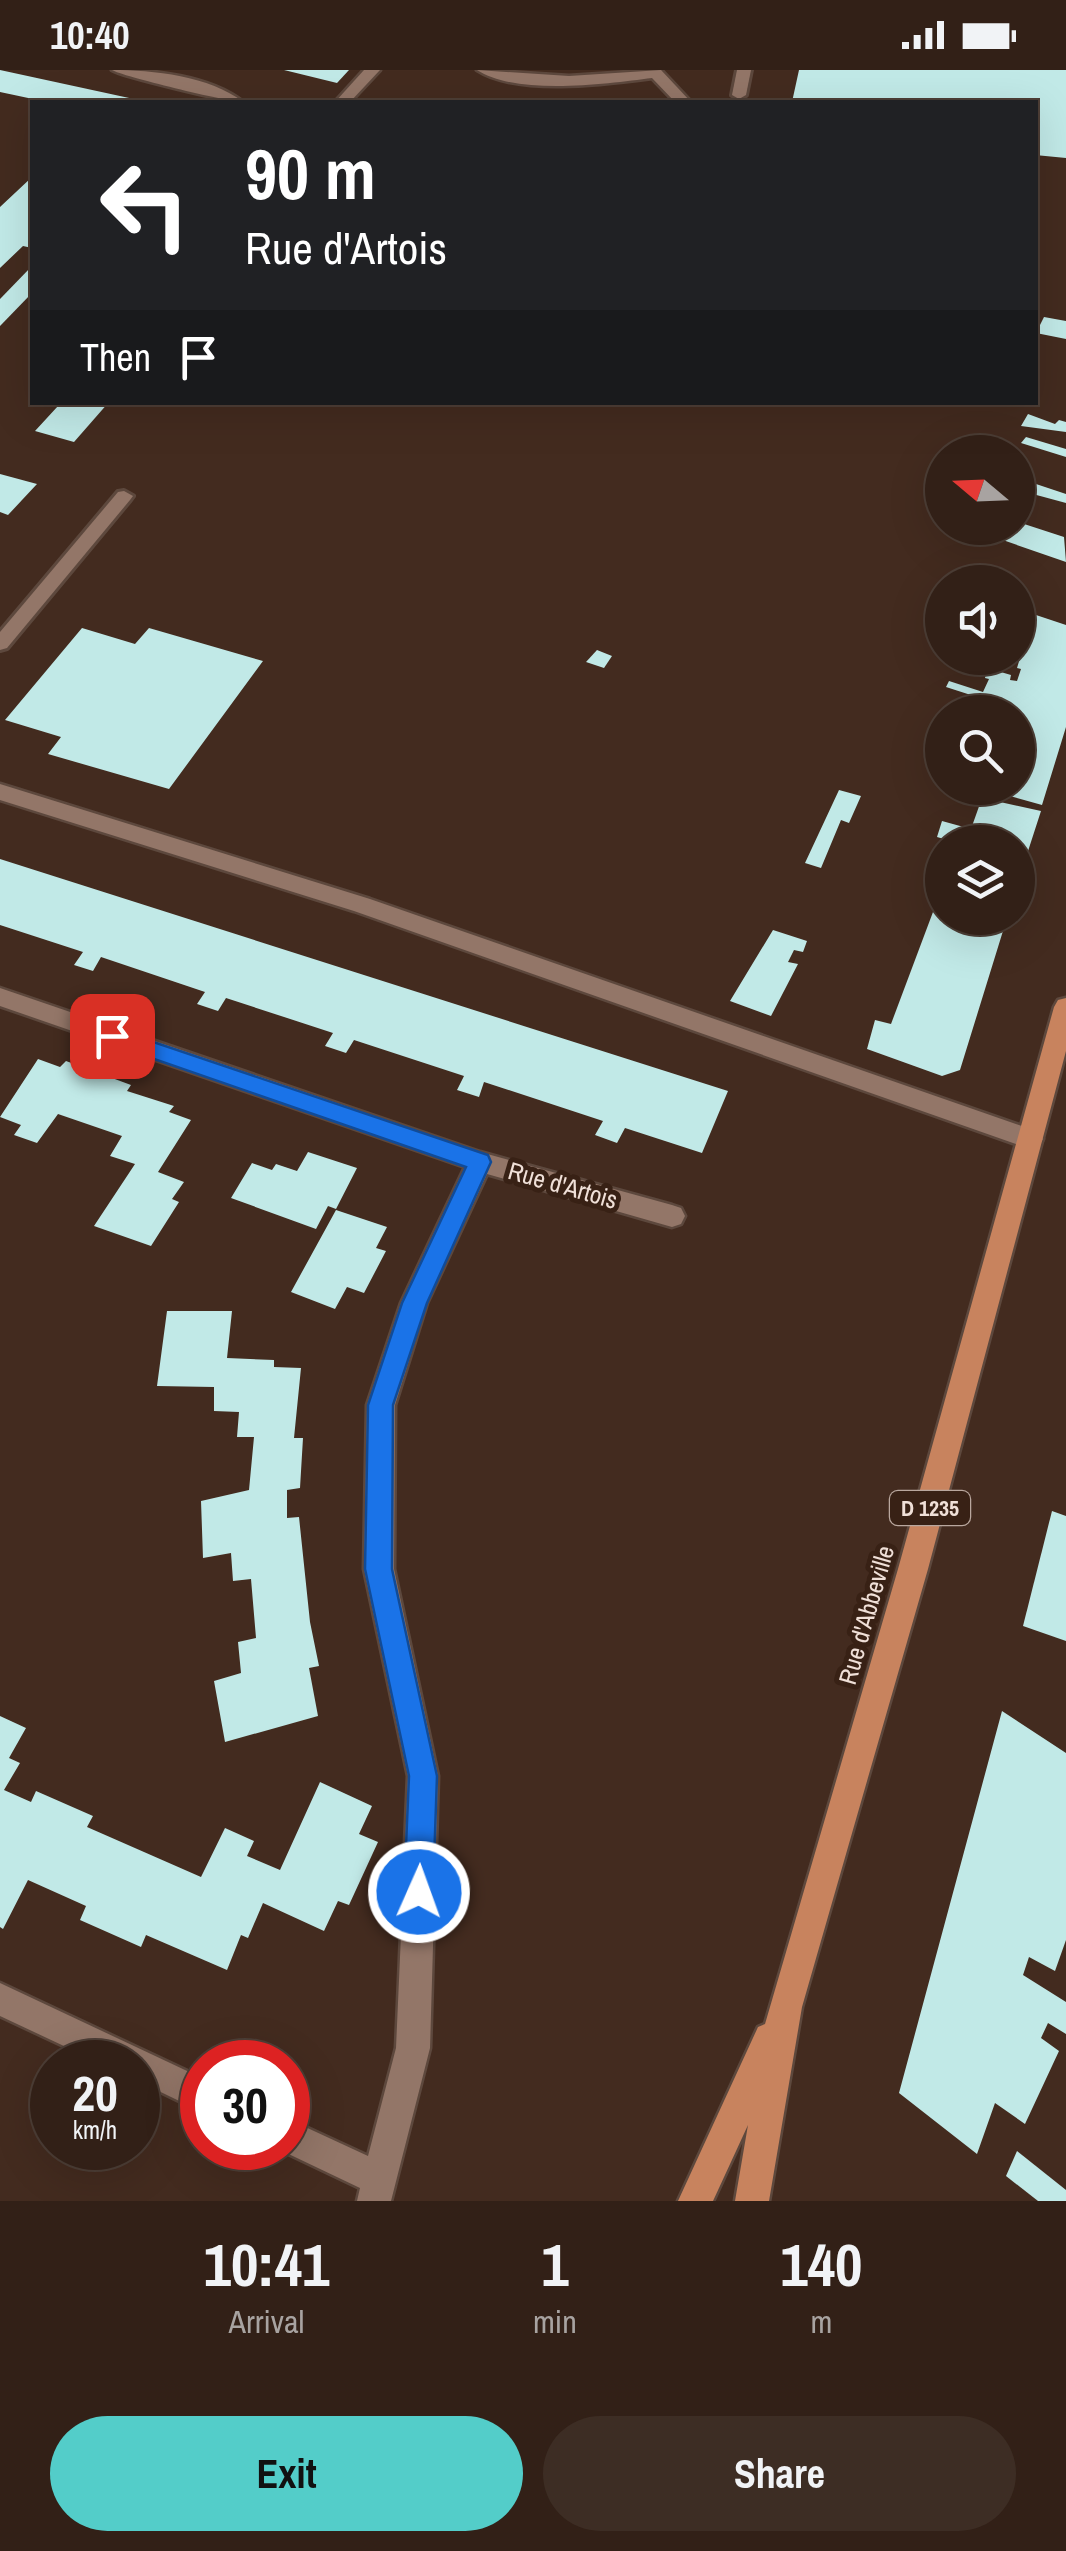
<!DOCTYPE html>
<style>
body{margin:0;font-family:"Archivo Narrow",sans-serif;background:#3d2d24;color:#f1f3f6;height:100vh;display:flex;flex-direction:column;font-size:38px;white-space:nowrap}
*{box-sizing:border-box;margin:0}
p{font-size:32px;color:#a8a3a1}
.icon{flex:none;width:55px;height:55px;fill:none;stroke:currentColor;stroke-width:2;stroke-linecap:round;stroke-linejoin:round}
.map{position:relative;height:2131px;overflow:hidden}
.sheet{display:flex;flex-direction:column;background:#322017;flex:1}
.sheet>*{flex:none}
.top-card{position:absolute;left:30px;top:30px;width:1008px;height:305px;border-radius:0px;box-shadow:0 10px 40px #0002,0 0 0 2px #4d3e36;background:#202124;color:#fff;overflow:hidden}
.needle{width:65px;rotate:289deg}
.buttons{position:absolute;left:925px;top:365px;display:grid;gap:20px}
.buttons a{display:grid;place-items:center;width:110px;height:110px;border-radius:50%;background:#322017;box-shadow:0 10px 40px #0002,0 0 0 2px #4d3e36;font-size:50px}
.speed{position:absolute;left:30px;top:1970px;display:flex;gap:20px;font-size:50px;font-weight:700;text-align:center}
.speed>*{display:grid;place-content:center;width:130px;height:130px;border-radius:50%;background:#322017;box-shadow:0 10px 40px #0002,0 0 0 2px #4d3e36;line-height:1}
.speed small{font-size:25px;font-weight:400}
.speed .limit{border:15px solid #d22;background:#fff;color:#111}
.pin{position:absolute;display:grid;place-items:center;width:85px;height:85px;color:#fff;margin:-42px;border-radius:20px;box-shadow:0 5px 15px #0006}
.me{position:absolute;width:110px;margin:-55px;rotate:2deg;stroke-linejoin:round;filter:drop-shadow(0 0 8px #0008)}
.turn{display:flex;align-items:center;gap:35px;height:210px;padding:0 50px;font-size:45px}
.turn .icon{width:130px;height:130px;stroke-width:2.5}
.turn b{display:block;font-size:70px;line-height:85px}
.then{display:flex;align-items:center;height:95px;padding:0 50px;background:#0003;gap:20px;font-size:38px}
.eta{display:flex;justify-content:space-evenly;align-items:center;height:170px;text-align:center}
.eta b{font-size:60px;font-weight:700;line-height:70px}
.action{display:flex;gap:20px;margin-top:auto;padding:20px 50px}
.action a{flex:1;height:115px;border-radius:60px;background:#53cdc9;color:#111;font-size:40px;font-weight:700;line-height:115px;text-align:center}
.action a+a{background:#3d2d24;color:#f1f3f6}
.status{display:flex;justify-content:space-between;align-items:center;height:70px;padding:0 50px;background:#322017;direction:ltr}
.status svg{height:28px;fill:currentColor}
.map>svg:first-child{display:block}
.building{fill:#c1e9e7}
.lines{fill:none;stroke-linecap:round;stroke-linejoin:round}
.lane-casing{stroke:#5d483d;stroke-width:6}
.street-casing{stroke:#5d483d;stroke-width:5}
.primary-casing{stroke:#5d483d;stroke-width:5}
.lane{fill:#937668;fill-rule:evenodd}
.street{fill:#937668;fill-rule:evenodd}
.primary{fill:#c8835e;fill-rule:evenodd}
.route{fill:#1a73e8;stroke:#114b97;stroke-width:2.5}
.labels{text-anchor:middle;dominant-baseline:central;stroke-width:10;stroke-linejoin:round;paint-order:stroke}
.shield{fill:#382115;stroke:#b9a79e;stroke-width:2.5}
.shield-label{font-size:22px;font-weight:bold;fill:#f0e0d8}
.street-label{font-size:25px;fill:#f0e0d8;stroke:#382115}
</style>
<div class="status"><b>10:40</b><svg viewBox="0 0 49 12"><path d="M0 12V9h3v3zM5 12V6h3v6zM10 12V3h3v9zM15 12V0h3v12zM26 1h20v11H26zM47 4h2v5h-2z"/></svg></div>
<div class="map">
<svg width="1066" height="2131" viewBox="0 0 1066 2131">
<rect width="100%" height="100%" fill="#432b1f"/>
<g class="building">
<path d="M0,0L143,31V32H47L0,22Z"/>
<path d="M284,0H349L337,13Z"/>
<path d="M799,0H1066V88L1035,85V32H792Z"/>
<path d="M32,107V178L23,176L0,198V137Z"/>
<path d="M32,196V223L0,256V229Z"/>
<path d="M1044,247L1066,251V269L1036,263Z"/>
<path d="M48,332H109L74,372L35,361L58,336Z"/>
<path d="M1028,344L1055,354L1059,350L1066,352V362L1021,356Z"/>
<path d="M1026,367L1066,379V387L1021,373Z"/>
<path d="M0,404L37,414L8,445L0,442Z"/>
<path d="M1018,408L1066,424V433L1018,420Z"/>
<path d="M1018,452L1064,467L1066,492L968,458H1018Z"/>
<path d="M1018,539L1066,555V657L1042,735L985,719L1018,718V642H972L977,627L946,617L949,611L983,622L989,609L985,608L987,598L1011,605L1010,610L1017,611L1021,599L1017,598L1020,588Z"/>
<path d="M82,558L135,574L149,558L263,591L169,719L48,684L61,667L5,650Z"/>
<path d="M597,580L612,586L604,598L586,592Z"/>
<path d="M839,720L861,726L849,753L841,750L821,798L805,793Z"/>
<path d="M982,728L1041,741L1018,812V772H954L937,767L942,751L971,759Z"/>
<path d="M0,789L728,1021L702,1083L625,1058L617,1073L595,1065L603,1051L484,1012L479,1027L457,1020L464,1006L354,970L346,983L325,976L333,963L226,928L218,941L197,934L205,922L101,887L93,901L74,895L83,882L0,855Z"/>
<path d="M936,834L942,836V848H1007L960,1000L942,1006L867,979L875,950L891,954Z"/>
<path d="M773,860L807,871L803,882L794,880L788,892L798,894L771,946L730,931Z"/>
<path d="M38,989L60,997L66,991L131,1015L127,1021L174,1036L169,1042L191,1050L158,1102L184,1112L172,1129L179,1132L151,1176L94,1156L135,1094L110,1086L122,1066L58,1044L37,1073L14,1065L21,1055L0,1047Z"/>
<path d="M308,1082L357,1098L336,1139L328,1136L316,1159L231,1128L252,1093L272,1100L276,1094L297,1101Z"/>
<path d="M336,1140L387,1157L376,1178L386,1181L364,1223L347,1217L335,1239L291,1222Z"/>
<path d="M167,1241H232L227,1288L274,1290V1297L301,1298L294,1368H303L300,1418L287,1420V1448L299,1447L310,1552L319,1596L309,1598L318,1646L225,1672L214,1611L241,1603L238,1572L256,1568L251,1509L233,1511L231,1483L203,1488L201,1431L249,1420L254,1367H237L239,1342L214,1341V1317L157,1316Z"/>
<path d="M1052,1441L1066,1446V1571L1023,1556Z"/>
<path d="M1002,1641L1066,1683V1870L1055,1901L1029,1887L1023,1905L1066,1932V1964L1048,1953L1041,1968L1059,1981L1025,2054L995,2033L977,2084L899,2023Z"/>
<path d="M0,1646L26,1658L9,1688L20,1693L4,1720L31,1732L36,1721L93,1746L87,1757L201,1807L225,1758L254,1771L247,1786L280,1800L320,1712L372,1736L359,1764L378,1772L349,1835L338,1831L324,1861L263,1833L248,1868L241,1865L227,1900L146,1865L141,1877L80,1850L86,1836L28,1810L3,1859L0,1857Z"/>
<path d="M1017,2081L1066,2120V2131H1038L1006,2106Z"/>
</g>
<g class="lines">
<defs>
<g id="lane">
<path d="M737,0H751L746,25L739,29L732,25Z"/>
<path d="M124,421L133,426L130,430L7,578L0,580V562L118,422Z"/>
</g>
<g id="street">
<path d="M112,0C153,0 210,6 243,32C232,33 121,6 112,0Z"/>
<path d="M364,0H380L350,32H335Z"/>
<path d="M477,0L569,6L661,0L691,32H675L652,8C606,14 517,26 477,0Z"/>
<path d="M0,714L370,829L1039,1062L1043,1069L1039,1076L1030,1079L354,841L0,730Z"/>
<path d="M0,918L480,1082L672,1135L681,1138L685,1146L681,1154L672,1157L487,1104L427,1233L395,1335L394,1499L438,1706L430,1978L391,2131H357L360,2118L276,2078H288V2049L368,2086L396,1978L408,1706L364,1499L367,1335L401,1233L465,1097L0,936Z"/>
<path d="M0,1913L202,2008V2042L138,2011V1992H98L0,1946Z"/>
</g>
<path id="primary" d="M1066,928V981L928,1499L802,1937L769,2131H735L748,2055L713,2131H678L758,1957L765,1954L898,1499L1054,937L1058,930Z"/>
</defs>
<use href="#lane" class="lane-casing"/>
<use href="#street" class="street-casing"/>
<use href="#primary" class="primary-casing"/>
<use href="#lane" class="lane"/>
<use href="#street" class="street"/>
<use href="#primary" class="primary"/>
</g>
<path class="route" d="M112,958L488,1085L491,1092L427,1233L393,1335L392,1499L437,1706L433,1822L429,1833L419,1837L408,1833L404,1822L409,1706L365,1499L368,1335L402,1233L466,1097L105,972L102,966Z"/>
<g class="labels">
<rect class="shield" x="890" y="1421" width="80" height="34" rx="8"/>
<g class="shield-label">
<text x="930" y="1438">D 1235</text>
</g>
<g class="street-label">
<text transform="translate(563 1115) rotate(16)">Rue d'Artois</text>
<text transform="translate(866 1545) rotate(-74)">Rue d'Abbeville</text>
</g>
</g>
</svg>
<div class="buttons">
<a><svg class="needle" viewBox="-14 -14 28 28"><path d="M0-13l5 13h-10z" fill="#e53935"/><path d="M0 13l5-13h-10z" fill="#a8a3a1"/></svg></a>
<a><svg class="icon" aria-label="sound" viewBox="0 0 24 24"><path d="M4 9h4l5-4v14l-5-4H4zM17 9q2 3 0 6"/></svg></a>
<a><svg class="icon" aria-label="search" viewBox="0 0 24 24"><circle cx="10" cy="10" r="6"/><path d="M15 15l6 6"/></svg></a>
<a><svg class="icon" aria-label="layers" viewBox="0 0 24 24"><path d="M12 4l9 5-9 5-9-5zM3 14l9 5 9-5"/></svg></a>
</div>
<div class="speed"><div>20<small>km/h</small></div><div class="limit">30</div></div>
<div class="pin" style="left:112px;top:966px;background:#d93025"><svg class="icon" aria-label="arrive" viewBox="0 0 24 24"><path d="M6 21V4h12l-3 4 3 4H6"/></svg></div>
<svg class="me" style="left:419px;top:1822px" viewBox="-20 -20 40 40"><circle r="17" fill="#1a73e8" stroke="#fff" stroke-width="3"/><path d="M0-11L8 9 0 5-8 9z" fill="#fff"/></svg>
<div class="top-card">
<div class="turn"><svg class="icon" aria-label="left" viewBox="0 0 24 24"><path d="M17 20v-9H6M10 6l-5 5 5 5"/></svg><div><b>90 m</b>Rue d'Artois</div></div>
<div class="then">Then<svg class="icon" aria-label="arrive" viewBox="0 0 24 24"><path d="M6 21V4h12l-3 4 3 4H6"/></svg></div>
</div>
</div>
<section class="sheet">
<div class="eta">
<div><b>10:41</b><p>Arrival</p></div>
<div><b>1</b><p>min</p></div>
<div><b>140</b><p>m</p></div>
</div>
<div class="action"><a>Exit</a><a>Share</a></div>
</section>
